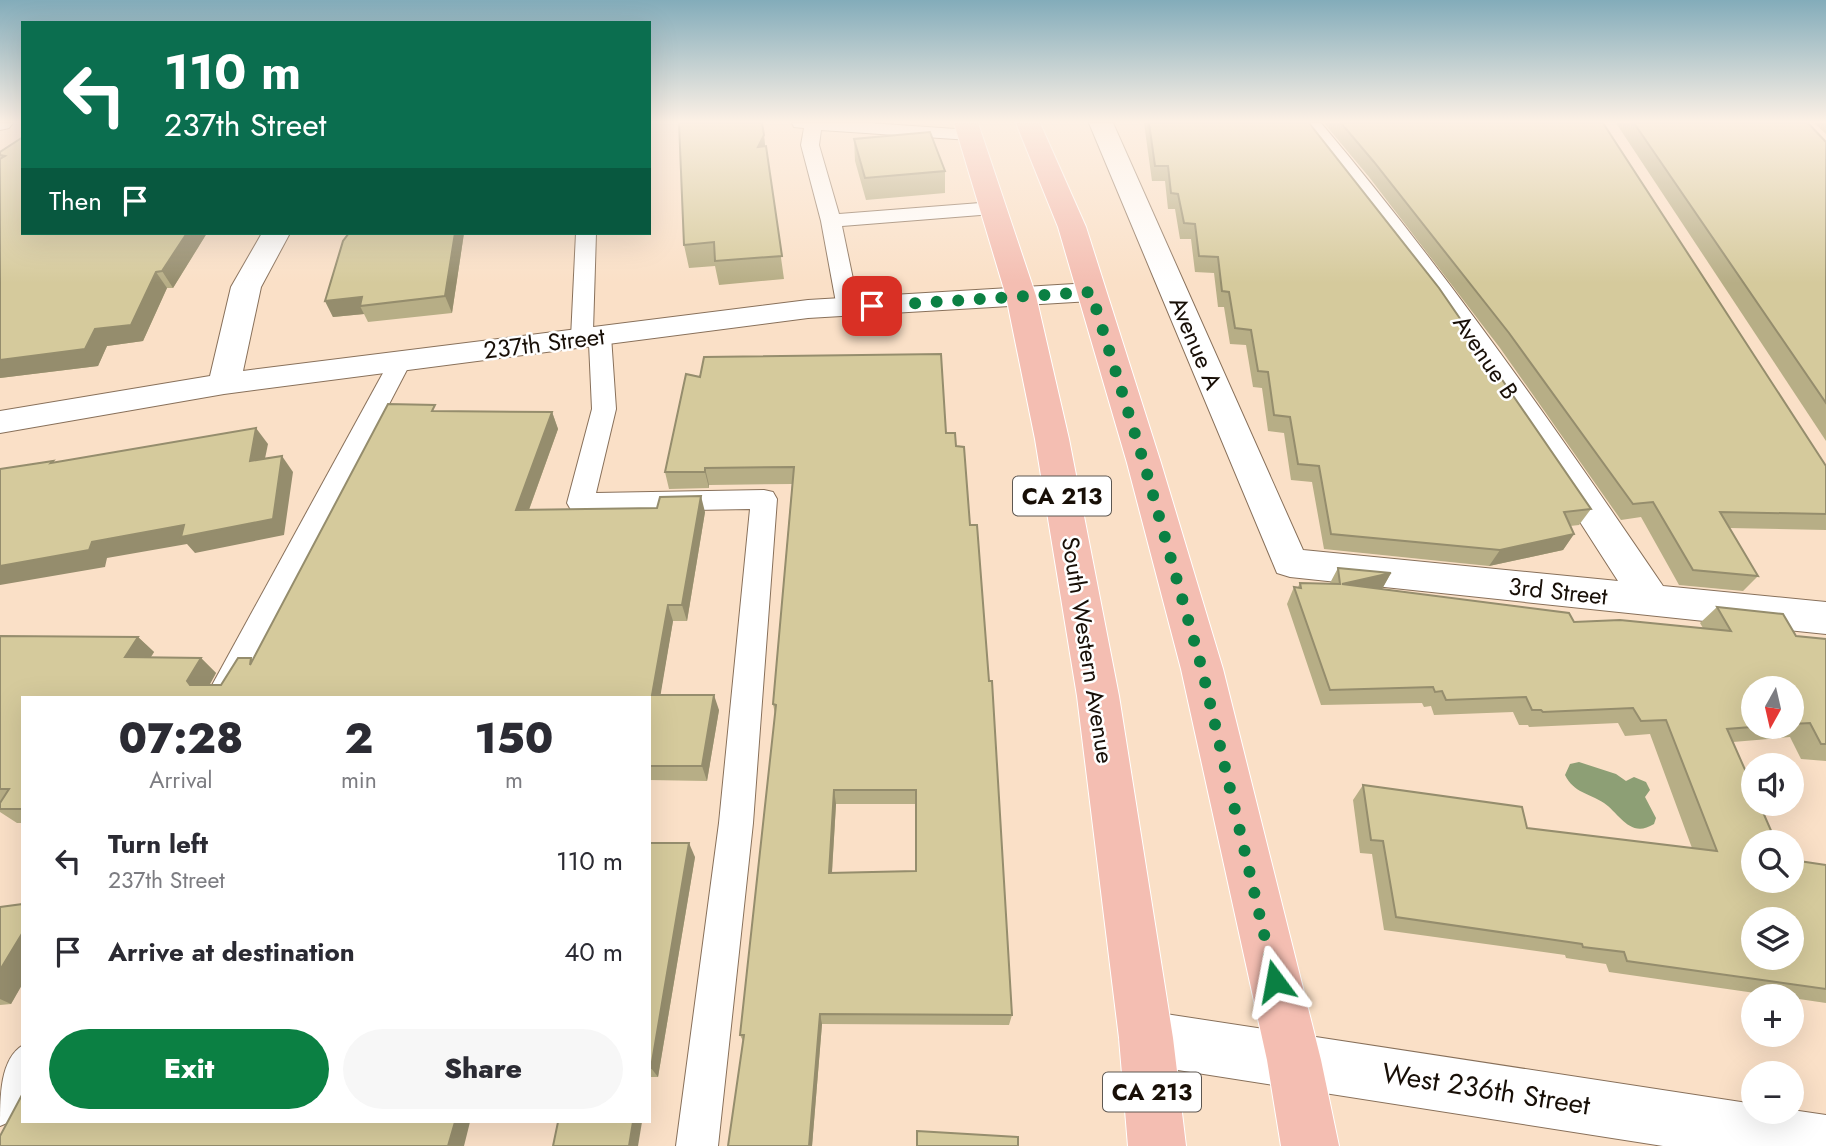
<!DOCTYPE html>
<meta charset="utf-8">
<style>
body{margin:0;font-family:Jost,sans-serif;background:#f7f7f7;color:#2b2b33;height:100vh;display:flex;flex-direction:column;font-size:26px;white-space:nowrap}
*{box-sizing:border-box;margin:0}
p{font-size:23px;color:#7c7c81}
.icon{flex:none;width:38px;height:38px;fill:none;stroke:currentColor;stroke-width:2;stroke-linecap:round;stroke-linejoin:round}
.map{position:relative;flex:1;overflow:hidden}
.panel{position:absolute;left:21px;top:696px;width:630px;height:427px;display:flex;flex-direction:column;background:#fff;border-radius:0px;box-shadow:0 7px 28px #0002}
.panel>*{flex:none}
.top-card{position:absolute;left:21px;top:21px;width:630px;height:214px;border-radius:0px;box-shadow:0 7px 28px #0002;background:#0b6e4f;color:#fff;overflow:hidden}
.needle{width:46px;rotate:188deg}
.tools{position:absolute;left:1741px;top:676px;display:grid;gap:14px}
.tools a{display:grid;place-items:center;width:63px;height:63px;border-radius:50%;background:#fff;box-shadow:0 7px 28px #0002;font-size:35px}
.pin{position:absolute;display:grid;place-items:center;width:60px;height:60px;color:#fff;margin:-30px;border-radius:14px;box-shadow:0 4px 10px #0006}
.me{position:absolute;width:77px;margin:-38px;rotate:347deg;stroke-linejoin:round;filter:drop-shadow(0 0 5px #0008)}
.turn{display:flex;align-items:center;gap:24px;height:147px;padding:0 28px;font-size:32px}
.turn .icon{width:91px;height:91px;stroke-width:2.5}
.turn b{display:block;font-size:49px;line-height:60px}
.then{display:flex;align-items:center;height:66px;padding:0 28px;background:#0003;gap:14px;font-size:26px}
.eta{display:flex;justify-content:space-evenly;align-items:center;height:119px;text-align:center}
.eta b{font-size:42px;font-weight:800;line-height:49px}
.action{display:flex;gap:14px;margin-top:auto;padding:14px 28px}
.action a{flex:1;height:80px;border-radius:42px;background:#0b8043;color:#fff;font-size:28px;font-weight:800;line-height:80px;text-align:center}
.action a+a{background:#f7f7f7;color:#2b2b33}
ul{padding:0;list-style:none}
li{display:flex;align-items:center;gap:21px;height:91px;padding:0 28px}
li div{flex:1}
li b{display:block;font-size:26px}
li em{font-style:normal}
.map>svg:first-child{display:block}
.water{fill:#8d9f75}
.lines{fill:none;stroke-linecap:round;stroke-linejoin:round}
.service-casing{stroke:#88705a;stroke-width:2}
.minor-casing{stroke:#88705a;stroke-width:2}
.primary-casing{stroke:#fff;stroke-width:2}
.service{fill:#fff;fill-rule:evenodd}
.minor{fill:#fff;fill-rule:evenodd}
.primary{fill:#f4beb2;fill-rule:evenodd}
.wall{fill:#b7ae86;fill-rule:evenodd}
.shaded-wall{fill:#958d6d}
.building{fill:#d5ca9c;stroke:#958d6d;stroke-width:2;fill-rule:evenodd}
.route{stroke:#0b8043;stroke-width:12;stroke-dasharray:0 21.6}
.labels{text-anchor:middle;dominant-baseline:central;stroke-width:5;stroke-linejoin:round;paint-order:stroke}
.shield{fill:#fff;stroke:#5d5751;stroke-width:2}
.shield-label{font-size:23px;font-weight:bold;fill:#180f07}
.street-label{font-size:24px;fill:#180f07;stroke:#fff}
.near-street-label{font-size:28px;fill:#180f07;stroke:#fff}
</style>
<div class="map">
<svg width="1826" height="1146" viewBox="0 0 1826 1146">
<rect width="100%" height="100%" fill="#fae0c7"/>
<path class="water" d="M1579,762L1616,774L1626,781L1634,777L1646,782L1650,790L1645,797L1656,818L1654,824C1630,839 1620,814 1604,803C1589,793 1574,793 1565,775L1570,764Z"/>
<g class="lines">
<defs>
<g id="service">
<path d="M792,123H869L970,130L979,135L970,140L821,130L819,145L839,214L993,202L1003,208L993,214L842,226L859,308L856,313H840L837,308L821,221L801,145L804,128L794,127Z"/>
<path d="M576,233H596L593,331H608L611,336L616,409L596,493L764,490L773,492L777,499L753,823L718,1146H676L719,823L750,509L580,512L571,510L567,503L592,409L589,343H574L571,338Z"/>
<path d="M400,355L408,357L411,362L236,698H205L389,362L392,357Z"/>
<path d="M23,1045V1105L14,1120L0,1126C0,1096 0,1059 23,1045Z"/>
</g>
<g id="minor">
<path d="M0,123H13L9,128L0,130Z"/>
<path d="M1089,123H1113L1303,550L1618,581L1517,424L1434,302L1297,123H1321C1445,270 1555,427 1663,586L1826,602V634L1290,577L1277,573Z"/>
<path d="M262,233H290L261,287L243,371L808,300L1091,283L1101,286L1106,292L1101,298L1091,301L808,318L224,394L0,433V411L210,376L231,287Z"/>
<path d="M1146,1011L1754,1104V1111L1792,1110L1826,1115V1146H1663L1146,1065L1127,1057L1119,1038L1127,1019Z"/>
</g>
<g id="primary">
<path d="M954,123H978L1036,296L1069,439L1119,696L1173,1038L1186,1146H1128L1119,1038L1077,696L1035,439L1006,296Z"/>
<path d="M1016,123H1040L1086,227L1161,463L1223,669L1321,1060L1339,1146H1281L1267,1060L1181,669L1127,463L1058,227Z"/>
</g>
</defs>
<use href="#service" class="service-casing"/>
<use href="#minor" class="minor-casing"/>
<use href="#primary" class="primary-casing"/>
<use href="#service" class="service"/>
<use href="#minor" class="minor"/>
<use href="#primary" class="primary"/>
</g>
<g class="wall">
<path d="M762,123L784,279L719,285L715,266L689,268L684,245Z"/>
<path d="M1144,123H1309L1591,509L1579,525L1570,526L1574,534L1563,550L1489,566L1324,549L1312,482L1291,480L1284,433L1268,431L1262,388L1253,387L1246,345L1230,344L1224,307H1218L1214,273L1195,272L1191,239H1180L1175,209H1168L1165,181H1152Z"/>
<path d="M1324,123H1603L1826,466V530L1729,528L1758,576L1743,591L1679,585L1641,517L1621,520L1500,348L1369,177Z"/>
<path d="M1616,123H1808L1826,142V441Z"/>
<path d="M1814,123H1826V134Z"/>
<path d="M854,139L945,171V193L866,200L855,161Z"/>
<path d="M0,152L207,233L173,288H167L143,341L107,346L98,366L0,378Z"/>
<path d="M349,233H464L452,313L368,322L364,314L333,317L325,301Z"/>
<path d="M438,411L552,412L558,429L529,510L705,512L687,621H673L660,695L719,710L707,781L649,780V698H23V823H17L0,812V636L138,637L154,652L151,657L201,658L216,673L209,685H221L253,660Z"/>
<path d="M946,433L956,446L970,525L1012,1015L1009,1025L822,1024L812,1146H728L743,1041L740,1035L775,714L773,704L792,484L709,485V488L669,489L665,472ZM836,804H916V871L832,873Z"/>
<path d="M1338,568L1391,573L1382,589L1574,622L1703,628L1700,623L1717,607L1796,636L1826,639V761L1801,759L1790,737L1733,742L1754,880L1826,865V1003L1792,998V996H1776L1609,972L1606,964L1566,958L1565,955L1384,930L1372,854L1360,853L1353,800L1363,785L1527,828L1692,848L1650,734L1625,736L1618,723L1529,727L1528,725H1519L1513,712L1434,715L1431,706L1424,707L1422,703L1321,705L1287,604L1294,587H1298L1300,583H1330ZM1792,688V726H1754Z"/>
<path d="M649,843L695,857L658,1077H650L649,1083Z"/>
<path d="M23,904V983L11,1004L0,1005V907Z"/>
</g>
<g class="shaded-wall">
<path d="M764,135L766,157L758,147Z"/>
<path d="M187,233H207L173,288L162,271Z"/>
<path d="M455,233H464L452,313L445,296Z"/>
<path d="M156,272L167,288L143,341L107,346L98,366L0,378V360L95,329Z"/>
<path d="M362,297L360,306L364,314L333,317L325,301Z"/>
<path d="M552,412L558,429L523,526L516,510Z"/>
<path d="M256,428L268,444L261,478L250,461Z"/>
<path d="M282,456L293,472L284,535L195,553L187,544L107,558L105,567L0,585V566L92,542Z"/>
<path d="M705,468L709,485V488L705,472Z"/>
<path d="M701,496L705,512L687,621L682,605Z"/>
<path d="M1574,534L1563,550L1489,566L1500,550Z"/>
<path d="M1391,573L1382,589L1342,584Z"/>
<path d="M668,605L673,621L658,710L652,695Z"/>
<path d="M138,637L154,652L141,672L125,657Z"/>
<path d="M201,658L216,673L203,697L190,685L187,681Z"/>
<path d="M714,695L719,710L707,781L702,766Z"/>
<path d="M834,790L836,804L831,886L829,873Z"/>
<path d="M689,843L695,857L658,1077L651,1068Z"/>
<path d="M23,932V983L11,1004L0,999V970Z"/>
<path d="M820,1014L822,1024L812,1146H809Z"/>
<path d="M455,1122H470L464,1146H448Z"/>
<path d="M633,1122H642L638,1146H629Z"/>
</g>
<g class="building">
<path d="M679,123H762L764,135L758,147L766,146L782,256L715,261L714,242L684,245Z"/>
<path d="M1149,123H1309L1439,288L1591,509L1564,512L1574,534L1500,550L1331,534L1319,466L1298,464L1290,417L1274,415L1268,372L1258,371L1251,330L1235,328L1229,292L1222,291L1218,257L1199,256L1195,224L1184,223L1178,194L1171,193L1168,166H1155Z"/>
<path d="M1341,123H1603L1826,466V514L1720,512L1758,576L1693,570L1653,502L1633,504L1509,333L1374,162Z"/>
<path d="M1634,123H1808L1826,142V403Z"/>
<path d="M930,132L945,171L865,178L854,139Z"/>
<path d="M23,137V233H187L162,271L156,272L131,325L95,329L85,349L0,360V159L5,156L0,155V152Z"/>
<path d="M349,233H455L445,296L360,306L362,297L325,301L343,241Z"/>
<path d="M941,354L946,433H955L956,446L964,447L970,525H977L989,681H992L1012,1015L820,1014L809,1146H728L744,1035H740L776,705L773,704L794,467L705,468V472H665L686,374L700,377L704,357ZM834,790H916V871L829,873Z"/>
<path d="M388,404L435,405L432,411L552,412L516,510L657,508L660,497L701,496L682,605H668L652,695H714L702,766H649V698H23V809H0V803L9,789H0V636L138,637L125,657L201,658L187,681L190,685H221L238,658H251L250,665Z"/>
<path d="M256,428L250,461L282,456L273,519L181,537L184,525L92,542L89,550L0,566V469L53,461L51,463Z"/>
<path d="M1338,568L1391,573L1342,584L1569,613L1574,622L1620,620L1731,631L1717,607L1783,614L1796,636L1826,639V744H1821L1810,723L1792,724V688H1754V726H1764L1727,729L1754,790V803H1759L1776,842H1754V880H1792V860L1826,865V989L1627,961L1624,952L1583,947L1582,944L1396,917L1383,841L1371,840L1363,785L1522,807L1527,828L1717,851L1666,720L1641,721L1633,708L1543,712L1541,710H1532L1526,697L1446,700L1442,691L1435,692L1433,687L1330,690L1294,587L1301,588L1300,583L1340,584ZM1754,919H1792V957H1754Z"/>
<path d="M649,843H689L651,1068H649Z"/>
<path d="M23,904V932L0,970V907Z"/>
<path d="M23,1093V1122H455L448,1146H0V1136Z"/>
<path d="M558,1122H633L629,1146H553Z"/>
<path d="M917,1131L1018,1137V1146H917Z"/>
</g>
<linearGradient id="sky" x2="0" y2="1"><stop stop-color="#83acba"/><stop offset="0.43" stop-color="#fdf1e6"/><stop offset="1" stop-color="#fdf1e6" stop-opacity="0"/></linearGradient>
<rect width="1826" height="283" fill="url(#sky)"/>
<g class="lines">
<path class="route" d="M872,306L1091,292L1144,463L1202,669L1275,981"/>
</g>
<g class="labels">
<g class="shield">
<rect x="1013" y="476.5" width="98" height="39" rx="5"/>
<rect x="1103" y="1072.5" width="98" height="39" rx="5"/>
</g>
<g class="shield-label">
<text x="1062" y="496">CA 213</text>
<text x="1152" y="1092">CA 213</text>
</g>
<g class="street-label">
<text transform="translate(544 343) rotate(-7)">237th Street</text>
<text transform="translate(1196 343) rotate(67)">Avenue A</text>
<text transform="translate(1486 357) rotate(56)">Avenue B</text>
<text transform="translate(1558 591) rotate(6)">3rd Street</text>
<text transform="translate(1088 650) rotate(81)">South Western Avenue</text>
</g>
<g class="near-street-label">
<text transform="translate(1486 1089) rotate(9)">West 236th Street</text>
</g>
</g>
</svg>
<div class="tools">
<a><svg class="needle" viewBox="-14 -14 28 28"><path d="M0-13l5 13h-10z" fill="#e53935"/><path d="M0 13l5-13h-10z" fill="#7c7c81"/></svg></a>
<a><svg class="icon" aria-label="sound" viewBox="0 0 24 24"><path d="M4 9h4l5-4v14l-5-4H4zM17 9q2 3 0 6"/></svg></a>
<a><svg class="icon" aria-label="search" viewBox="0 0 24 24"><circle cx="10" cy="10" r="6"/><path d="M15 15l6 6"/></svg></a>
<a><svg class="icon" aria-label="layers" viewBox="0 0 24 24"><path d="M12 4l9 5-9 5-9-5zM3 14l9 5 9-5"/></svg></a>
<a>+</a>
<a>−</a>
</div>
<div class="pin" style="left:872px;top:306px;background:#d93025"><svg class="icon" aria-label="arrive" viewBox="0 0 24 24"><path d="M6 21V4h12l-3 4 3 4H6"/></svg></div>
<svg class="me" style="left:1275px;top:981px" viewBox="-20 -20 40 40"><path d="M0-17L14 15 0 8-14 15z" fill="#0b8043" stroke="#fff" stroke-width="4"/></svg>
<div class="top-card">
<div class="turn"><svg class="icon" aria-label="left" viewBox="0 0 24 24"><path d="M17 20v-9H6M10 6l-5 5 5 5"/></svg><div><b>110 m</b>237th Street</div></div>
<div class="then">Then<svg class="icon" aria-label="arrive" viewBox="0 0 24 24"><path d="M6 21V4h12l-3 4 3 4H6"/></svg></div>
</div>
<section class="panel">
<div class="eta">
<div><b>07:28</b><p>Arrival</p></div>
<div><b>2</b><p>min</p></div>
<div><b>150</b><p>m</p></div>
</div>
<ul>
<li><svg class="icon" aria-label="left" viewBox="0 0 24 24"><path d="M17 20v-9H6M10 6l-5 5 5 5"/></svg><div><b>Turn left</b><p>237th Street</p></div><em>110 m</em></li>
<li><svg class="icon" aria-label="arrive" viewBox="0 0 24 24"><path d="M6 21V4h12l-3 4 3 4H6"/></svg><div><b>Arrive at destination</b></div><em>40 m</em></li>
</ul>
<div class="action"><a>Exit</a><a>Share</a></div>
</section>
</div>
